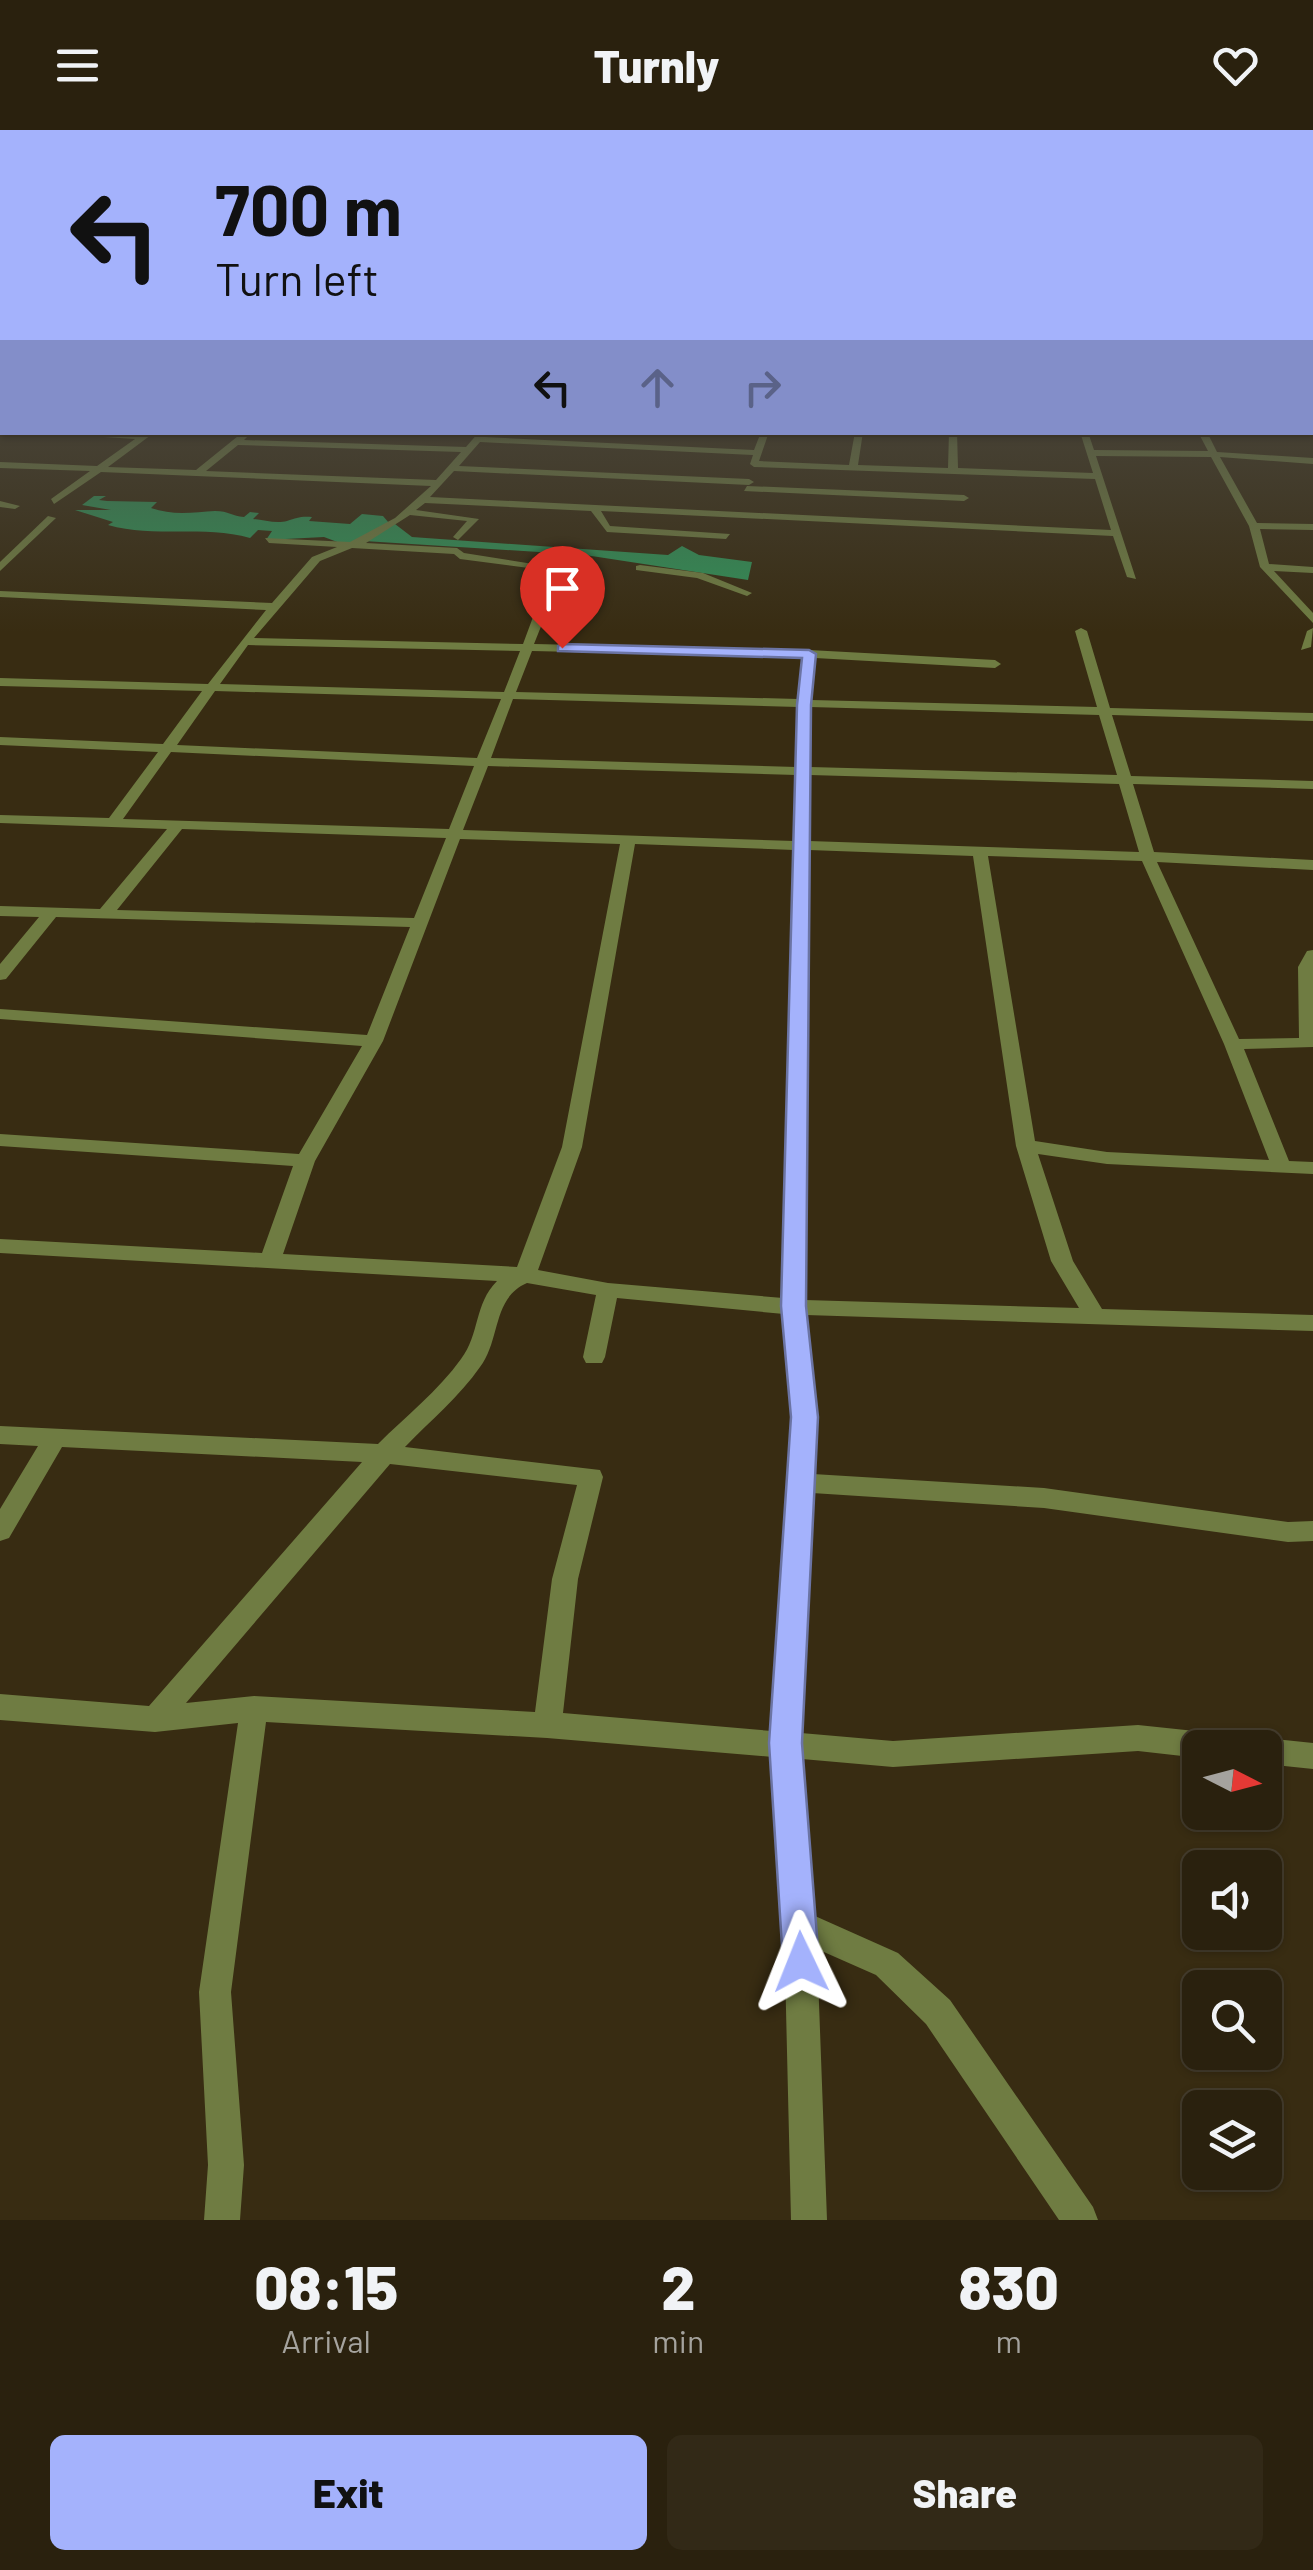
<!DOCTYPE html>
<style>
body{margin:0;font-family:Barlow,sans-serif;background:#322917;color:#f1f3f6;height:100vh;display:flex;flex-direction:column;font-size:38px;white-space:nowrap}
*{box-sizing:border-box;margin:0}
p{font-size:32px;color:#a5a39e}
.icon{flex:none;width:55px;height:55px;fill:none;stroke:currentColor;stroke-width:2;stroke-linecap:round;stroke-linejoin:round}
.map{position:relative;height:2090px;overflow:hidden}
.side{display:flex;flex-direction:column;background:#2a210e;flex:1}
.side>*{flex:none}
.hud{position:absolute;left:0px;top:0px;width:1315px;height:305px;box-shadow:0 2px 8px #0004,0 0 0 2px #463e2e;background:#a4b2fc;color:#111;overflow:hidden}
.needle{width:65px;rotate:96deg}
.fabs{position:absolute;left:1182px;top:1600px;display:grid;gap:20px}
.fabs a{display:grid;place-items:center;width:100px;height:100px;border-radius:15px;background:#2a210e;box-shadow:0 2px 8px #0004,0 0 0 2px #463e2e;font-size:50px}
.pin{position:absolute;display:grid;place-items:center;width:85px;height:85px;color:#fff;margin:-102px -42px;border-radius:50% 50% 50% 0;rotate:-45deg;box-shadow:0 0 10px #0007}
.pin .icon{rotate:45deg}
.me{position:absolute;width:110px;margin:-55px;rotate:358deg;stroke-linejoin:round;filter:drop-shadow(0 0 8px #0008)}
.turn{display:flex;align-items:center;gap:35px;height:210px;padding:0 50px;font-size:45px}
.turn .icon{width:130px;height:130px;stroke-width:2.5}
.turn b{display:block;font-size:70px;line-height:85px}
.lanes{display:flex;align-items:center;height:95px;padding:0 50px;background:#0003;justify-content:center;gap:50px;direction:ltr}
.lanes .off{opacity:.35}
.eta{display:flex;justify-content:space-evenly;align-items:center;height:170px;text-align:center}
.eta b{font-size:60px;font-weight:800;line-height:70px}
.cta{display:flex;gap:20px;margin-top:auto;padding:20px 50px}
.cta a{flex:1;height:115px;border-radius:15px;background:#a4b2fc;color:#111;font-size:40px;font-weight:800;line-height:115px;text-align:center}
.cta a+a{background:#322917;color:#f1f3f6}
header{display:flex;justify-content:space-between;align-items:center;height:130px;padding:0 50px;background:#2a210e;font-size:45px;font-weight:800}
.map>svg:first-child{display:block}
.water{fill:#328f56}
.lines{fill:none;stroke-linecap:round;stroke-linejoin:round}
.street{fill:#6f7c42;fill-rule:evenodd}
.route{fill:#a4b2fc;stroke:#6b74a4;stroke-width:2.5}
</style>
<header><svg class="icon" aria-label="menu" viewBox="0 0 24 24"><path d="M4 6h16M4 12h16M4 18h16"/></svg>Turnly<svg class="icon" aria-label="heart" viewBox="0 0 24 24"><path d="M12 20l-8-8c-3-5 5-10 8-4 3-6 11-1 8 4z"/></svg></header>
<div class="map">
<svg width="1313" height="2090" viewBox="0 0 1313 2090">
<rect width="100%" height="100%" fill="#382c12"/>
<g class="water">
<path d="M94,366H106L99,370L107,371L157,372L151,378C173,386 195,382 215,381C229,381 232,386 244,387L250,382L259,383L253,389C263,390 277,394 287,391C297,388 300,386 312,387L309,391L350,394L362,384L383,386L389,393L352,413H340L324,407L266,410L272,401L258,400L250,408C204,395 154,408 108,395L113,392L75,380H111L82,375Z"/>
<path d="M395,394L412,407L668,425L682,416L699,425L752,432L748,450L585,425L364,411Z"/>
</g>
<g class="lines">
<g class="street">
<rect x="1312" y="212" width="1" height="4"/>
<rect x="0" y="235" width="2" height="5"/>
<rect x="1312" y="246" width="1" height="4"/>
<rect x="0" y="272" width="2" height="4"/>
<rect x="1312" y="274" width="1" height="4"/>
<path d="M0,298L2,299L5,303L0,304Z"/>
<path d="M26,302H155L108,337L196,340L243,302L250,304L244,310L466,317L479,302H488L484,307L754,320L761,302H769L759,331L849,335L855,302H863L858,335L948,338L949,302H957L958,338L1093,343L1080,302H1088L1094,320L1208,321L1198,302H1207L1217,322L1313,328V334L1220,327L1257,393L1313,394V400L1260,399L1269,434L1313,437V443L1274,441L1313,483V493L1260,437L1249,396L1211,327L1096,326L1136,449L1127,447L1113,406L601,381L610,396L730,404L726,409L607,402L591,381L425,373L416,380L479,389L458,410L453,407L467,391L410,385L366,413L457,418L464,423L571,440L566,443L460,429L454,424L352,418L320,431L254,508L523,514L536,479L542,476L548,479L534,514L809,520L995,530L1001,534L995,538L815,528L811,570L1097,577L1075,501L1081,498L1087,501L1110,578L1313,583V591L1112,585L1131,646L1313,651V659L1133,654L1154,722L1313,730V740L1157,732L1239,909L1299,908L1298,837L1307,821L1313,820V917L1244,919L1289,1031L1313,1032V1044L1107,1034L1038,1024L1073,1131L1102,1179L1313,1185V1201L806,1185L816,1287L813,1344L1044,1358L1288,1392L1313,1391V1411L1288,1412L1044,1378L812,1363L801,1603L893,1611L1138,1595L1233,1605L1243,1609L1247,1618H1200V1628L1138,1621L893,1637L802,1629L815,1786L898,1823L950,1870L1093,2077L1098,2090H1059L926,1894L876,1845L817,1819L827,2090H791L784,1795L773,1627L547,1608L266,1592L231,1862L244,2035L240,2090H204L208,2035L199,1862L238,1593L155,1602L0,1590V1564L149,1576L362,1332L62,1317L9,1408L0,1411V1379L38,1316L0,1314V1296L378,1314C405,1287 439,1260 461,1229C480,1204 474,1174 497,1151L0,1123V1109L262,1123L293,1036L0,1016V1004L299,1024L362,916L0,889V879L367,905L410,797L56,787L6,849L0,850V834L39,787L0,786V776L100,779L167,699L0,693V685L109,688L158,622L0,615V607L163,614L202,561L0,556V548L208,554L266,480L0,467V461L272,473L312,427L337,417L269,413L265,408L350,412L395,388L431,356L101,342L54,374L51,369L90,341L0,338V332L97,336L135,309ZM480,312L753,325L750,334L754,337L1095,349L1111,400L430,367L454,341L749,355L754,352L749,349L459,336ZM238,315L461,322L436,350L206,341ZM248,515L520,521L504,562L220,554ZM532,521L803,527L798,569L516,562ZM215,561L501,569L477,628L177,615ZM513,569L798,577L796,637L491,628ZM810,577L1099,585L1117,645L810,637ZM171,622L474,636L449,699L123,689ZM488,636L796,645L794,711L463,700ZM810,645L1119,654L1139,722L809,711ZM182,699L446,708L414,788L117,780ZM460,709L620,714L562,1017L517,1137L283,1124L315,1031L383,911ZM635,714L794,720L783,1168L608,1153L538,1140L582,1017ZM809,720L973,726L1016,1016L1051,1131L1079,1178L805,1170ZM988,726L1142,731L1224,914L1269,1030L1107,1022L1035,1011ZM527,1153L596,1165L583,1227L586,1233H602L605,1227L617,1168L784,1184L792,1287L772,1601L563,1583L578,1449L603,1347L600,1340L405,1317C430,1291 460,1266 480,1237C501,1209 492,1168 527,1153ZM390,1334L577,1355L552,1449L535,1582L254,1566L186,1573Z"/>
<path d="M747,356L964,365L969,368L964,371L744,361Z"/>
<path d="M0,371L20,376L15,379L0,377Z"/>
<path d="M48,386L56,388L0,441V432Z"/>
<path d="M640,435L703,443L752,463L747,466L697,448L636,440V436Z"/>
<path d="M1313,498L1311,517L1301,520L1307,501Z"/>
<path d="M1265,1608L1313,1613V1639L1265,1634V1618H1252L1255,1612Z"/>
</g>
</g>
<linearGradient id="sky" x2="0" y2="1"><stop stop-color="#1f180a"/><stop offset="0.42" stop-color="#4d4b44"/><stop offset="1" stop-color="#4d4b44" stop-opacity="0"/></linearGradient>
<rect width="1313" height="502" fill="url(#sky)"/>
<path class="route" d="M562,514L809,520L816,524L811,575L806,1176L818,1287L802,1613L819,1832L814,1845L801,1850L788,1845L783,1832L769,1613L791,1287L781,1176L797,575L802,528L558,521V516Z"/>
</svg>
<div class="fabs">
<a><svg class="needle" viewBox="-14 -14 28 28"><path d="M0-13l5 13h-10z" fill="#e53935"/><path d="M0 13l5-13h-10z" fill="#a5a39e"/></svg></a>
<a><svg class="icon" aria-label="sound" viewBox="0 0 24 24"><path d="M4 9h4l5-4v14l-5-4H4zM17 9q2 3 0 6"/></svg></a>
<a><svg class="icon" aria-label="search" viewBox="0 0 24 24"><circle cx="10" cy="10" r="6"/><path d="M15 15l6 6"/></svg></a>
<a><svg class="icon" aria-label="layers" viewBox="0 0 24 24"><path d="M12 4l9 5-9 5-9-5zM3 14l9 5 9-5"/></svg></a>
</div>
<div class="pin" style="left:562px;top:518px;background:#d93025"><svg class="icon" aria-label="arrive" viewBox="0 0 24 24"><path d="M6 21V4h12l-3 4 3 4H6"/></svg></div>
<svg class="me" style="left:801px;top:1832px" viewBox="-20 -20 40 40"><path d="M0-17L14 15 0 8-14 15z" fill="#a4b2fc" stroke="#fff" stroke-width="4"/></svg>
<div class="hud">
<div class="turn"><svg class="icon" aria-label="left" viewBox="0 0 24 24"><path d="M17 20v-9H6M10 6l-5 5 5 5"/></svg><div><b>700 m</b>Turn left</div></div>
<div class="lanes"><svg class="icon" aria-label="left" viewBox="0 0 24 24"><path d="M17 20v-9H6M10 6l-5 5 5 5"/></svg><svg class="icon off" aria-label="ahead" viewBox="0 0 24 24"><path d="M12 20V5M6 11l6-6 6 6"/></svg><svg class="icon off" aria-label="right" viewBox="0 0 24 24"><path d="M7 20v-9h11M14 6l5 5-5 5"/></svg></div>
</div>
</div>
<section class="side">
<div class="eta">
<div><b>08:15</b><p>Arrival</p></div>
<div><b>2</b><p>min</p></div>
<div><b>830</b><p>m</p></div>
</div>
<div class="cta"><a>Exit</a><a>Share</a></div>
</section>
